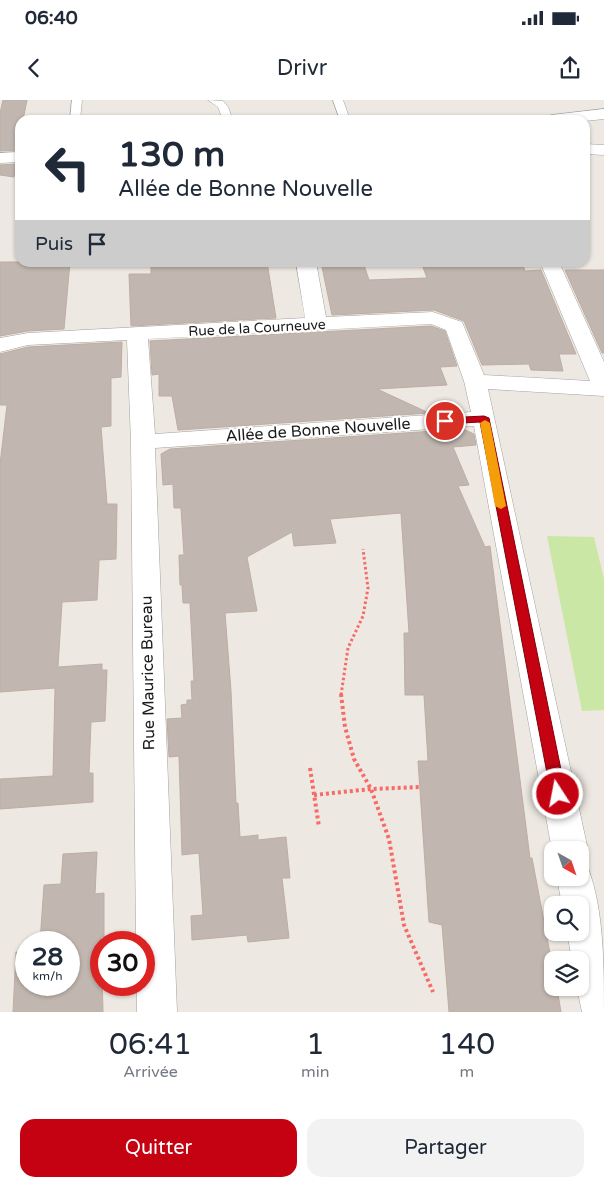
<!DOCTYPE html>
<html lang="fr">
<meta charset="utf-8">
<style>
body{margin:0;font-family:"Varela Round",sans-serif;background:#f2f2f3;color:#1f2937;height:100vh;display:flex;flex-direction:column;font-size:19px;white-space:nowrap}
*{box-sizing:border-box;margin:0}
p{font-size:16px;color:#747a83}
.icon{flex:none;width:28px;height:28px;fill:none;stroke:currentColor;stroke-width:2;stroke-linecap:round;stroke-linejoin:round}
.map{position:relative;height:912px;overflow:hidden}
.panel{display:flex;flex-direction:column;background:#fff;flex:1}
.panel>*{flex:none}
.banner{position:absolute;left:15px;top:15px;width:575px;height:152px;border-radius:15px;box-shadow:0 1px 4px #0004;background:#fff;color:#1f2937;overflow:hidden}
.needle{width:32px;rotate:140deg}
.controls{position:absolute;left:544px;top:741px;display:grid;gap:10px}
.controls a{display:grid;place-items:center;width:45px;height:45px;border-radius:10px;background:#fff;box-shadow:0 1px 4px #0004;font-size:25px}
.speed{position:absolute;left:15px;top:831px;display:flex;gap:10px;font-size:25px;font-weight:700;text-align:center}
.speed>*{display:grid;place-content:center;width:65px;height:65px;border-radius:50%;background:#fff;box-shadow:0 1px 4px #0004;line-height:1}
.speed small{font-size:12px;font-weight:400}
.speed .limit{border:8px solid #d22;background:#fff;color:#111}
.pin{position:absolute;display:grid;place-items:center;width:42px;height:42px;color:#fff;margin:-21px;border:2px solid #fff;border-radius:50%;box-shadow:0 1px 5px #0007}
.me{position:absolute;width:55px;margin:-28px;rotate:349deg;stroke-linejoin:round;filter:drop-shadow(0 0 4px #0008)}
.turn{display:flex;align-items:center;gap:18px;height:105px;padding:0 20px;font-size:22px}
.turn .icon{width:65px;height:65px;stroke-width:2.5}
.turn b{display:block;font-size:35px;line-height:42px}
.then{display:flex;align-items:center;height:48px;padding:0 20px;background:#0003;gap:10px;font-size:19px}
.eta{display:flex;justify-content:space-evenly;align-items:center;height:85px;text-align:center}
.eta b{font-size:30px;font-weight:600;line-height:35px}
.action{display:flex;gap:10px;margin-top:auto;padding:10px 20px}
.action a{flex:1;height:58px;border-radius:15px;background:#c40211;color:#fff;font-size:20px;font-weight:600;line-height:58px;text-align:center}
.action a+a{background:#f2f2f3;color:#1f2937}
.status{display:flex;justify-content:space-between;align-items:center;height:35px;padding:0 25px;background:#fff;direction:ltr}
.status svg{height:14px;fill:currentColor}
header{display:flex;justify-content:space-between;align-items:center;height:65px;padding:0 20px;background:#fff;font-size:22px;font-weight:600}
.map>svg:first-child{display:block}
.grass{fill:#cbe7a6}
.building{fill:#c1b7b0;stroke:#beada3}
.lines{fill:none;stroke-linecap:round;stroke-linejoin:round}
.lane-casing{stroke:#a2a2a2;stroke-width:1}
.street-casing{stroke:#a2a2a2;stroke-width:1}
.path-far1{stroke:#f86a66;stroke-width:3;stroke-dasharray:2.5 2.5;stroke-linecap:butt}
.path{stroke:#f86a66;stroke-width:4;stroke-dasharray:3 3;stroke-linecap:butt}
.lane{fill:#fff;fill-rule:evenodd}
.street{fill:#fff;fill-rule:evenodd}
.route{fill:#c40211;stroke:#7f010b}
.slow{fill:#f59e0b}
.labels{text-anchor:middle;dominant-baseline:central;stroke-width:4.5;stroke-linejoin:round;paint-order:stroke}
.far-street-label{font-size:14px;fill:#1b1b1b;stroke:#fff}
.street-label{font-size:16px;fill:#1b1b1b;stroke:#fff}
</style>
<div class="status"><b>06:40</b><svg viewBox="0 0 49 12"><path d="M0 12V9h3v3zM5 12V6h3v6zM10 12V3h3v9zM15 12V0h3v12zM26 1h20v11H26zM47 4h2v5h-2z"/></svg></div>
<header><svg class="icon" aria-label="back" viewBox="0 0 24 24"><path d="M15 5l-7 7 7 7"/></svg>Drivr<svg class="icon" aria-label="share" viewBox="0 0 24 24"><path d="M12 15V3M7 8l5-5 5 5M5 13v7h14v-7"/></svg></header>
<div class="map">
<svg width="604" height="912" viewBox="0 0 604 912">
<rect width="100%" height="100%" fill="#ede8e1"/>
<path class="grass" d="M547,436L594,437L604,479V610L582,611Z"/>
<g class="building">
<path d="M3,0H27L23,20H20L18,50L0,51V13Z"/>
<path d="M16,64L14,77L0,75V65Z"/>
<path d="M0,162H70L64,229L28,231L0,236Z"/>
<path d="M229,162H267L276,218L131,226L129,174H151V165L229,164Z"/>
<path d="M321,162H363L369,180L427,178L421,162H522L525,171L541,170L576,254H559L563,271L531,270L529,264L482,265L464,221L434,210L332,215Z"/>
<path d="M565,170H604V253H602Z"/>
<path d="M431,226L445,231L457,266L440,267L447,285L377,289L429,313L178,330L172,296H159V274L152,275L150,241Z"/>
<path d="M122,242L121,277L111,278V326L101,327L107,404H117L116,459L99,460L97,500L62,502L58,567L102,564V570H107L105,621L91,622L89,673H93V702L0,709V679L53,676L55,588L0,592V364L7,305H0V254L28,247Z"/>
<path d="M463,329L474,334L476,345L453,347L469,385L458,386L485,447L490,446L530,758H532L552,864V888H557L561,912H449L442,825L429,822L418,661H428L424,595H405L404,533H409L401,413L330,419L336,443L294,446L292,432L247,457L257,511L225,513L231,591L236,703H238L240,737L258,735V740L286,737L290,778H282L289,838L248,842L247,835L192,840L191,816L203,815L199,753L182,755L179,656L169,657L167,619L182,618L181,605L187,604V600H192L191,581H194L190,503H183L182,485H180L179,455H184L181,408H174L173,384L163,385L161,354L170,349Z"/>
<path d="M97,752L95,794L104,793V837H101L103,912H13L16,852H26V885H69V842H40L44,785L61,784L63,754Z"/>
</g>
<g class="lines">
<defs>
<g id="lane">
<path d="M72,0H82L80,20H70Z"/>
<path d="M208,0L223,1L228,7L233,20H223L218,7Z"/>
<path d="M333,0H343L350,20H340Z"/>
</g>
<g id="street">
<path d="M604,9V19L585,21L543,20L546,17L551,15Z"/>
<path d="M585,44L604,45V55L585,54Z"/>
<path d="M20,52V62L0,63V53Z"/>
<path d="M296,162H316L326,217L433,212L462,222L484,275L590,281L540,162H559L604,262V296L488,289L588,750L583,760H580V750H552L474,326L155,348L177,912H137V885H144V842H136L131,342L127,240L28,245L0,252V238L28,233L305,218ZM431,224L446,230L464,281L471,312L155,334L148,239Z"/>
<path d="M580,765L588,768C604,809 604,867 604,912H582L577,888H580V860H572L567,832H580V805H562L557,778H580Z"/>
</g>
</defs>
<use href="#lane" class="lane-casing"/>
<use href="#street" class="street-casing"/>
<path class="path-far1" d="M341,595L348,548L363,516L368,488L363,449"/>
<g class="path">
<path d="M341,594L345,627L354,659L371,689L389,739L404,825L433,892"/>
<path d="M310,668L319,727"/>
<path d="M314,695L371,689L420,687"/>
</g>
<use href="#lane" class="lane"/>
<use href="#street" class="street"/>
</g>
<path class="route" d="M484,316L489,318L566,694L563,697H554L551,694L480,322L445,324L440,321L445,318Z"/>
<path class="slow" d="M485,320L490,323L506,406L501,409L495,406L480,323Z"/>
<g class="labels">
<g class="far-street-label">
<text transform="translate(257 228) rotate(-3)">Rue de la Courneuve</text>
</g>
<g class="street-label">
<text transform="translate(318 330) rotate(-4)">Allée de Bonne Nouvelle</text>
<text transform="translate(148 573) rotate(-91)">Rue Maurice Bureau</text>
</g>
</g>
</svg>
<div class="controls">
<a><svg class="needle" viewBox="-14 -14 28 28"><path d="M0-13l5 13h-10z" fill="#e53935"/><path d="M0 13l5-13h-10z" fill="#747a83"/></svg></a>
<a><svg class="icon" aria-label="search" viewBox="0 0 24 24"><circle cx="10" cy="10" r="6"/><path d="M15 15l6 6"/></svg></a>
<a><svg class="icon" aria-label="layers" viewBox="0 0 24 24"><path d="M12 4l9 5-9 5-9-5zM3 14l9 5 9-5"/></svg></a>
</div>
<div class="speed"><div>28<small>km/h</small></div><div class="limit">30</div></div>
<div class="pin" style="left:445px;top:321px;background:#d93025"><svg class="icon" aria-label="arrive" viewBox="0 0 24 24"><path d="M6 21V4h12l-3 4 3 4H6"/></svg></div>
<svg class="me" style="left:558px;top:694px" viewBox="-20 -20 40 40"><circle r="17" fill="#c40211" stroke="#fff" stroke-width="3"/><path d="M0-11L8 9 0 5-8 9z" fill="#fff"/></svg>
<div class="banner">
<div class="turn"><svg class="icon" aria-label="left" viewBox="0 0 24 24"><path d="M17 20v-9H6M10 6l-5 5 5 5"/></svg><div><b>130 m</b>Allée de Bonne Nouvelle</div></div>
<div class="then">Puis<svg class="icon" aria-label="arrive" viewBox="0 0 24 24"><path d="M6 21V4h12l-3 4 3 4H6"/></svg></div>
</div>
</div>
<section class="panel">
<div class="eta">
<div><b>06:41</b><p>Arrivée</p></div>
<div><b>1</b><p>min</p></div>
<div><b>140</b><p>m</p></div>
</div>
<div class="action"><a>Quitter</a><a>Partager</a></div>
</section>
